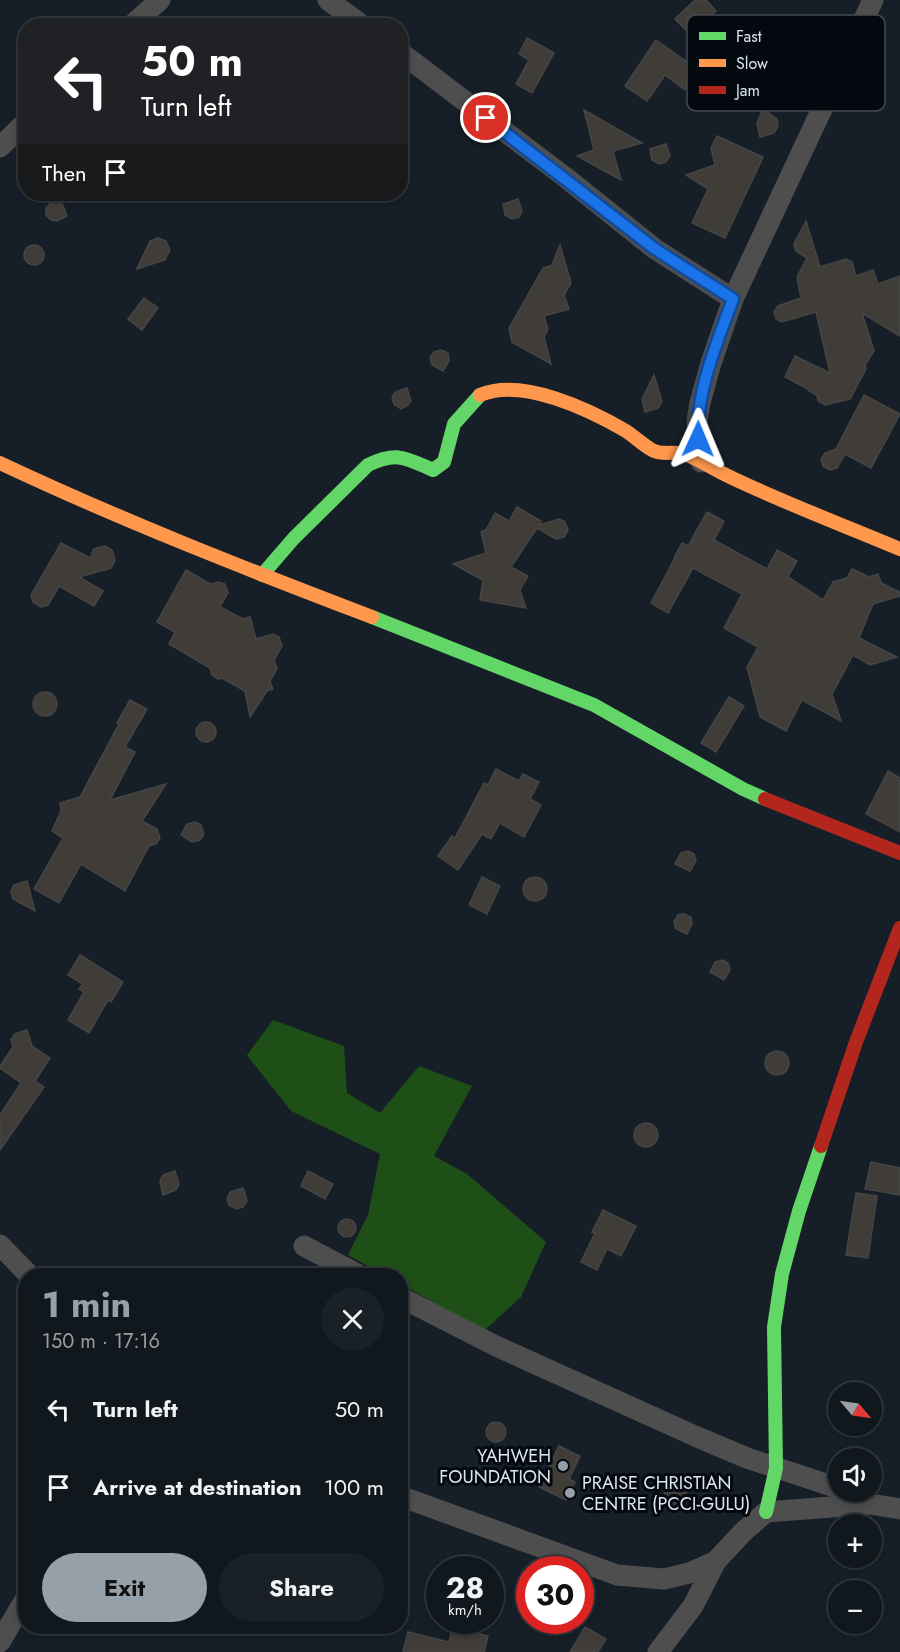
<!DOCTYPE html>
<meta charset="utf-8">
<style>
body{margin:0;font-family:Jost,sans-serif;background:#192026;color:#f1f3f6;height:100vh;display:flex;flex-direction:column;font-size:22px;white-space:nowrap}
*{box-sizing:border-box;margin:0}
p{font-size:20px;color:#9c9fa4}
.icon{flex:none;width:33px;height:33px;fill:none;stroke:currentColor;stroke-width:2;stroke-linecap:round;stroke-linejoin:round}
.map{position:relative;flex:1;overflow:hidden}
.side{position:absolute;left:18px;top:1268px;width:390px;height:366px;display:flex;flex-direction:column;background:#10171d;border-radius:24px;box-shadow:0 3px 9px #0003,0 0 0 2px #30363b}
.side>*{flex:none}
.guide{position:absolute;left:18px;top:18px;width:390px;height:183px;border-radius:24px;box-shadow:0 3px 9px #0003,0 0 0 2px #30363b;background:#202124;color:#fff;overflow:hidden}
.needle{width:39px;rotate:119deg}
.buttons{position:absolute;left:828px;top:1382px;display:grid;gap:12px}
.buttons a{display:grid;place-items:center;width:54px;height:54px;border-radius:50%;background:#10171d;box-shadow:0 3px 9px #0003,0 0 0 2px #30363b;font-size:30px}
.speed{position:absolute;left:426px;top:1556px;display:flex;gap:12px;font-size:30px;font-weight:700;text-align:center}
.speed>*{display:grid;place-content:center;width:78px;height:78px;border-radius:50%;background:#10171d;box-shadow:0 3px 9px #0003,0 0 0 2px #30363b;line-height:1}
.speed small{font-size:15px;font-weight:400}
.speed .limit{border:9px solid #d22;background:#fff;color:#111}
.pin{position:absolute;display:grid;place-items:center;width:51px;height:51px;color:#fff;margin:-26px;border:3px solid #fff;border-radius:50%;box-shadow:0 2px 6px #0007}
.me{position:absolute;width:66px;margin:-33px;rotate:1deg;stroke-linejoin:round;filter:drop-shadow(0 0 4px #0008)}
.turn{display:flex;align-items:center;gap:21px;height:126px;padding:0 24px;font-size:27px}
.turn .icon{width:78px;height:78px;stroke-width:2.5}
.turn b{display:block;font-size:42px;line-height:51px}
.then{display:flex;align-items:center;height:57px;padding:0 24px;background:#0003;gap:12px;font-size:22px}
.round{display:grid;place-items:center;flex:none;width:63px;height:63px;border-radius:32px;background:#192026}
.overview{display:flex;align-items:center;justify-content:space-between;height:102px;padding:0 24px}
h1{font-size:36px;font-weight:700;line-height:45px;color:#96a0a8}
.action{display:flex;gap:12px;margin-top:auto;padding:12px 24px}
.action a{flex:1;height:69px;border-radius:36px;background:#96a0a8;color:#111;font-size:24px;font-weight:700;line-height:69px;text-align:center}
.action a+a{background:#192026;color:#f1f3f6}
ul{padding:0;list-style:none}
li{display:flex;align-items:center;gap:18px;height:78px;padding:0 24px}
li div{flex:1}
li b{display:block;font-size:22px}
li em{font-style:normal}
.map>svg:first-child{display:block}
.forest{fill:#1e4f16}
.building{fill:#403c38;stroke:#454546;stroke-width:1.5}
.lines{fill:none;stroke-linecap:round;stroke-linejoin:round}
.street{stroke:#4f4e4f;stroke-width:21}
.fast{stroke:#63d668;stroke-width:14}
.slow{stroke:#ff974d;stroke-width:14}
.jam{stroke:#b3261e;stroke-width:14}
.route-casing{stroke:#114b97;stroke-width:15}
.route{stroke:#1a73e8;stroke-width:10}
.poi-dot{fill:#96a0a8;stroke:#04090f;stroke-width:2}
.labels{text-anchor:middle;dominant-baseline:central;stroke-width:6;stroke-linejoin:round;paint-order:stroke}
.poi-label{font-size:18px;fill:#dbe5ee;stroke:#04090f;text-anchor:end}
.key{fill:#04090f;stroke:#444b52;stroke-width:1.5}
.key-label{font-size:16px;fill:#dbe5ee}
</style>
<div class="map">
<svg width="900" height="1652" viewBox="0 0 900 1652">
<rect width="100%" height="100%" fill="#161f27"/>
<path class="forest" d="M273,1020L344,1046L347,1093L380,1113L419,1066L472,1086L434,1156L467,1174L546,1242L521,1297L484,1331L401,1284L400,1275H384L348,1255L368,1215L380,1154L291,1111L247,1055Z"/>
<g class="building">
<path d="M695,0H706L716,11L691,35L675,19Z"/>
<path d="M527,38L554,53L532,93L516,84L529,60L519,54Z"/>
<path d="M656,40L700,71L685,90L665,75L647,101L625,86Z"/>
<path d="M763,109L777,119L778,126L774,133L760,137L757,123Z"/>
<path d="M584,110L642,143L613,151L621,180L577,156L594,150Z"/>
<path d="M717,136L763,157L725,238L692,223L708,189L686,175L715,165L711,148Z"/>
<path d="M666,144L670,156L666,162L659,164L652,160L650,149Z"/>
<path d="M518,199L522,211L519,217L512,219L505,215L503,204Z"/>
<path d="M57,202L63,205L67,216L57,221L51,220L46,215V208L51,203Z"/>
<path d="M806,221L820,267L846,259L852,262L856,276L873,270L878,284L900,276V336L862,313L874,351L865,365L866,369L850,399L825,405L818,401L817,396L804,387L785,377L795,356L830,373L816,312L782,322L776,319L774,312L778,306L801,298L797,277L807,258L796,251L794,244Z"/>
<path d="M158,238L166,241L170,250L165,260L137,269L150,241Z"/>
<path d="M560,245L571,283L564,295L569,309L544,316L548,329L544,337L551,364L512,342L509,328L543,268L552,265Z"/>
<circle cx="34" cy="255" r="10"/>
<path d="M144,298L158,308L142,330L128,319Z"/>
<path d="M441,350L448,353L449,361L443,371L432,365L430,358L434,352Z"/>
<path d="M654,375L662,402L658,408L645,412L642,399Z"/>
<path d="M407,388L411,401L407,406L401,409L394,404L392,397L395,392Z"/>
<path d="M864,395L900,414L871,468L845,454L837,468L830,470L823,466L821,459L825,453L836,449Z"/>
<path d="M517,507L541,521L539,525L559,519L565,522L568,530L564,537L556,539L537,528L511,567L528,576L520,590L526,608L480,600L483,580L453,564L486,553L481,532L486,530L495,513L509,521Z"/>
<path d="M707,512L724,521L714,540L767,569L777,550L797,561L788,577L823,600L833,582L847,578L852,569L869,577L878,574L881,583L900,592V596L873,604L859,638L897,657L870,665L853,655L832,694L841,721L802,700L786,731L760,717L747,667L758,647L724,628L742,594L693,568L668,613L651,603L675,558H674L682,543L688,546Z"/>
<path d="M61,543L90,558L94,549L105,546L112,550L115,560L111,568L79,577L103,591L94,606L59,586L48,605L41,607L33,602L31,595Z"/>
<path d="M186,570L210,584L219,582L225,584L228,593L220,607L243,619L250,617L256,639L273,634L279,637L282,646L274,660L277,669L270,681L273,689L267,691L250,717L245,691L222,678L218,679L212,675L210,668L169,644L175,632L157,622Z"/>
<circle cx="45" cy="704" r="12"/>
<path d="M729,697L744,706L716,752L701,743Z"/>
<path d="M130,700L147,709L125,747L135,752L110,800L166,784L142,821L157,829L160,838L156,844L149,846L125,891L81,864L59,903L34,889L63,838L52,831L61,811L60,803L80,797L119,724L117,723Z"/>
<circle cx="206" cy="732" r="10"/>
<path d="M496,769L519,781L523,774L539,782L530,799L541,805L524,837L500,823L491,839L482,834L458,870L438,856L452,836L455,838L484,783L488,785Z"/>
<path d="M888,771L900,778V832L866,814Z"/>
<path d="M195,822L201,825L204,834L200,840L192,842L181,835L187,824Z"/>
<path d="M688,851L694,854L696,861L690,871L675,864L681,853Z"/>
<path d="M482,877L500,886L487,914L469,905Z"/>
<circle cx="535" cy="889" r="12"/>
<path d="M27,881L35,911L13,899L11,891L14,885Z"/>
<path d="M684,914L691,917L692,924L687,934L676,929L674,922L678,915Z"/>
<path d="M80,955L123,982L111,1002L108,1000L89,1033L68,1020L84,992L79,989L83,984L68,975Z"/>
<path d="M723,960L728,963L730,970L724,980L710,972L715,962Z"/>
<path d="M27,1030L32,1046L50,1058L35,1081L44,1087L0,1150V1115L21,1083L0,1068V1066L13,1047L11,1040L15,1034Z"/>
<circle cx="777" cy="1063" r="12"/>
<circle cx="646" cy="1135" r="12"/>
<path d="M871,1162L900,1168V1195L865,1189Z"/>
<path d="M175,1171L179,1184L176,1190L163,1195L160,1181L163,1175Z"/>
<path d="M308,1171L333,1184L325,1199L301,1186Z"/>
<path d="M243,1188L247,1201L243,1207L236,1209L229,1205L227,1198L230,1192Z"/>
<path d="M856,1193L877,1196L868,1258L846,1255Z"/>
<path d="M603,1210L636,1226L621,1256L607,1249L597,1270L581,1262L595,1233L592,1232Z"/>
<circle cx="347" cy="1228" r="9"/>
<circle cx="496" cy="1432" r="10"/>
<path d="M559,1446L580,1456L569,1479L575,1482L566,1500L539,1487Z"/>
<path d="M674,1475L691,1483L679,1509L661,1500Z"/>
<path d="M453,1627L488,1636L484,1652H403L408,1632L449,1642Z"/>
<path d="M585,1627L606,1639L598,1652H570Z"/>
</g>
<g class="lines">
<g class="street">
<path d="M328,0L363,26"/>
<path d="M131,26L160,0"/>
<path d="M400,52L565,177L655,249L733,299"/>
<path d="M0,147L26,122"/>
<path d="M701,462L697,421L700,403L711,363L733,299L873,0"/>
<path d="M0,1245L29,1275"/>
<path d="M304,1246L359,1275"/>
<path d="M400,1297L496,1346L695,1436L747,1458L838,1488"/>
<path d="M400,1496L617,1575L664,1579L689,1573L716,1561L743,1532L766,1512L870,1504L900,1509"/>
<path d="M0,1642L26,1598"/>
<path d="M658,1652L693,1606L716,1561"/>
</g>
<g class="fast">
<path d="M262,575L294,538L368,465C397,451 406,458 433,470L444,462L454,424L480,395"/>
<path d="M372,617L594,705L743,789L765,799"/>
<path d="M766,1512L776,1468L774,1327L782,1274L799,1211L821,1146"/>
</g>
<g class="slow">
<path d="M480,395C522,377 590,410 626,431C635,437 643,445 652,450C662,456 676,450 687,455C701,461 714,469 728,476C784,503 843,525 900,549"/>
<path d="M0,463C121,520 246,569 372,617"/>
</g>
<g class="jam">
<path d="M765,799L900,853"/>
<path d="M821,1146L856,1042L900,928"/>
</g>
</g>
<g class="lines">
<defs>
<path id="route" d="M486,118L655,249L733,299C717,343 696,390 698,439"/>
</defs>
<use href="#route" class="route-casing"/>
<use href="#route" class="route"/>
</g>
<g class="poi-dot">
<circle cx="563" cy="1466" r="6"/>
<circle cx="570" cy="1493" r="6"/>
</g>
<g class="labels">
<g class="poi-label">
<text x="551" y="1456">YAHWEH<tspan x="551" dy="21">FOUNDATION</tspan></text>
<text x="582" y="1483" text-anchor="start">PRAISE CHRISTIAN<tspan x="582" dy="21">CENTRE (PCCI-GULU)</tspan></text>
</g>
</g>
<rect x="687" y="15" width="198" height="96" rx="9" class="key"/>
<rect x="699" y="32" width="27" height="8" fill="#63d668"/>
<rect x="699" y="59" width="27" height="8" fill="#ff974d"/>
<rect x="699" y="86" width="27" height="8" fill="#b3261e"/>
<g class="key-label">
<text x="736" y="42">Fast</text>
<text x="736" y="69">Slow</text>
<text x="736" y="96">Jam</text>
</g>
</svg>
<div class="buttons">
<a><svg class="needle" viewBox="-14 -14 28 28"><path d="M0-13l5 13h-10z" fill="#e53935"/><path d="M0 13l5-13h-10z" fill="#9c9fa4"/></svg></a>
<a><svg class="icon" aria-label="sound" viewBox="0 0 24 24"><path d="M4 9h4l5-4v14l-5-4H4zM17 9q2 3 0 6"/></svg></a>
<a>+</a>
<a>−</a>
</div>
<div class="speed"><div>28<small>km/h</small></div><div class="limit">30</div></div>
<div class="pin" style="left:486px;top:118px;background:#d93025"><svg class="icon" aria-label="arrive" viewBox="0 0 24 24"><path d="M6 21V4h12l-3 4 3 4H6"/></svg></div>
<svg class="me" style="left:698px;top:439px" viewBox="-20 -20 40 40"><path d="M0-17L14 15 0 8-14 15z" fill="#1a73e8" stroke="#fff" stroke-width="4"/></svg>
<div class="guide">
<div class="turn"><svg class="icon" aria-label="left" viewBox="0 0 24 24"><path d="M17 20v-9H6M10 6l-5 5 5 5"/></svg><div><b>50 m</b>Turn left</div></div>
<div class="then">Then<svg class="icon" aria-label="arrive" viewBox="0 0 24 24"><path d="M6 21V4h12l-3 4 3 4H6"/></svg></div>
</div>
<section class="side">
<div class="overview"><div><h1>1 min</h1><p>150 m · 17:16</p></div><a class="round"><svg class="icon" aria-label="close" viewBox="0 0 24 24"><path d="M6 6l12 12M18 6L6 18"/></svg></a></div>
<ul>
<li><svg class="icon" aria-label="left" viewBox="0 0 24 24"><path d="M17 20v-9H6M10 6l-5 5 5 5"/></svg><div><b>Turn left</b></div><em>50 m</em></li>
<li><svg class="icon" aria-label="arrive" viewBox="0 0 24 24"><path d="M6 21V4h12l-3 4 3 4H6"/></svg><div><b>Arrive at destination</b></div><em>100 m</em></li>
</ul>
<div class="action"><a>Exit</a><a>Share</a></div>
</section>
</div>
